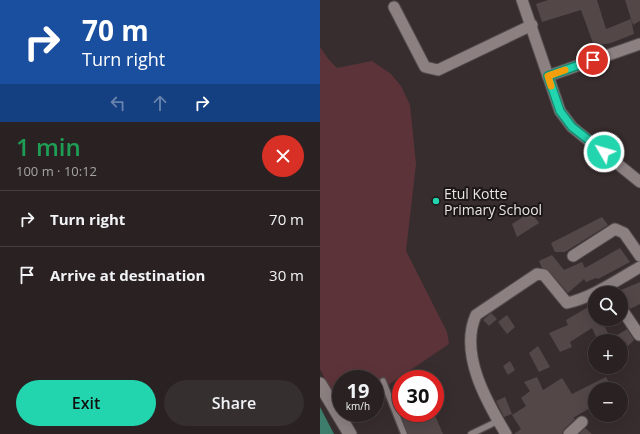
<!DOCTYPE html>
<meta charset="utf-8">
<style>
body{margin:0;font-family:"Open Sans",sans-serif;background:#362f2f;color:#f1f3f6;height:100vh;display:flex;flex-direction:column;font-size:15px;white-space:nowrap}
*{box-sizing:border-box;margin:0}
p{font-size:13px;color:#a5a4a5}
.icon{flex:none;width:22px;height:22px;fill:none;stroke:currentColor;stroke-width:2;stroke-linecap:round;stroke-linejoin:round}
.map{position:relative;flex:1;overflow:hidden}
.panel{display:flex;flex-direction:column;background:#2a2222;width:320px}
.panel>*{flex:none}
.banner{background:#1a4fa0;color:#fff;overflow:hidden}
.fabs{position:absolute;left:268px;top:286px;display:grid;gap:8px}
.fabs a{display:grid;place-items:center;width:40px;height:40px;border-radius:50%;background:#2a2222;box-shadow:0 4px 16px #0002,0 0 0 1px #463f40;font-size:20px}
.speed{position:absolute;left:12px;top:370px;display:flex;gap:8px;font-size:20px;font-weight:700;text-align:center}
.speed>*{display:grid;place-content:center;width:52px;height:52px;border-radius:50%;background:#2a2222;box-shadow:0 4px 16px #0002,0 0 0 1px #463f40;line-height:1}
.speed small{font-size:10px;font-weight:400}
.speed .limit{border:6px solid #d22;background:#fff;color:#111}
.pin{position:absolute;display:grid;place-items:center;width:34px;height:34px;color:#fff;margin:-17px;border:2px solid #fff;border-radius:50%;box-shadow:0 1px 4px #0007}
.me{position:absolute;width:44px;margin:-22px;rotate:308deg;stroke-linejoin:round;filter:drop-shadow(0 0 3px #0008)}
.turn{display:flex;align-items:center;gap:14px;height:84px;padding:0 16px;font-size:18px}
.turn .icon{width:52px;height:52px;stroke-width:2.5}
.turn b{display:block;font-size:28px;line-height:34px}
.lanes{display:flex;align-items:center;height:38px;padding:0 16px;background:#0003;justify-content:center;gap:20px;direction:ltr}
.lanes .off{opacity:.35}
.round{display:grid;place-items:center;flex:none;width:42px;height:42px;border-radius:21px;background:#362f2f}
.summary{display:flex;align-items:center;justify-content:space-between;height:68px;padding:0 16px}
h1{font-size:24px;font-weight:600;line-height:30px;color:#1e9e55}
.cta{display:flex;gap:8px;margin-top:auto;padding:8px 16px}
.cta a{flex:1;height:46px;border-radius:24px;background:#23d5af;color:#111;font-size:16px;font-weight:600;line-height:46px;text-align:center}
.cta a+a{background:#362f2f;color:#f1f3f6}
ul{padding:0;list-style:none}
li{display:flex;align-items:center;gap:12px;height:56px;padding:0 16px;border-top:1px solid #463f40}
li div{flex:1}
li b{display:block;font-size:15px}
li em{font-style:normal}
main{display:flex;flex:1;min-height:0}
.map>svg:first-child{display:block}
.green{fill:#5c3339}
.water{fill:#3c7e6b}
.building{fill:#534748}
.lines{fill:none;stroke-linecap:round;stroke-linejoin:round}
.service-casing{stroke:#544c4c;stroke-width:8}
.minor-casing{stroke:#544c4c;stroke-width:13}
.tertiary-casing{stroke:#544c4c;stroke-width:15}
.service{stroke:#8c8081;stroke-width:5.5}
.minor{stroke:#8c8081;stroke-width:11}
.tertiary{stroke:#8c8081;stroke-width:13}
.route-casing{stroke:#178a72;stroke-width:10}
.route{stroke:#23d5af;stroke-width:7}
.slow{stroke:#f59e0b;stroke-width:7}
.poi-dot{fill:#23d5af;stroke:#1c1717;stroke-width:1.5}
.labels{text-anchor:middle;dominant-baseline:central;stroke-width:4;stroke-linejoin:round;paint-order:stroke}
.poi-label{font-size:14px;fill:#ebe4e4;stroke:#1c1717;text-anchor:start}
</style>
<main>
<section class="panel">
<div class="banner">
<div class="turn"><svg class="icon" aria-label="right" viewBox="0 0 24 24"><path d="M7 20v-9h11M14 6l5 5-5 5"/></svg><div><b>70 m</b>Turn right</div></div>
<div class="lanes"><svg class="icon off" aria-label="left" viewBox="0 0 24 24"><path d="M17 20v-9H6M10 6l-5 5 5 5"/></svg><svg class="icon off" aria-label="ahead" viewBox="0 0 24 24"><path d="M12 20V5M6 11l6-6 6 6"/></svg><svg class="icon" aria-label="right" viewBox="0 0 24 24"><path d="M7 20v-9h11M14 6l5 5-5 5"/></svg></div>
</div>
<div class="summary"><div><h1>1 min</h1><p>100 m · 10:12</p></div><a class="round" style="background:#d93025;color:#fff"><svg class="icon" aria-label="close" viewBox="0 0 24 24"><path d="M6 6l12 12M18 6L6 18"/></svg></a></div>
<ul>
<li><svg class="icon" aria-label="right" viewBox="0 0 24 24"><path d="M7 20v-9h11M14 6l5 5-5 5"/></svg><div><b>Turn right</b></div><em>70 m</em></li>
<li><svg class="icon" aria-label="arrive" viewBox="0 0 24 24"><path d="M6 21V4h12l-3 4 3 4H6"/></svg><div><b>Arrive at destination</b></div><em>30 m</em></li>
</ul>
<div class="cta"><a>Exit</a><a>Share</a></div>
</section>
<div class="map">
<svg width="320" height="434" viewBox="0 0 320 434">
<rect width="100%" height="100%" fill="#382d2e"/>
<path class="green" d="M0,47L9,60L17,68L52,61L71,74L81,86L90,105L96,164L86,251L127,332L129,344L55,394V379H21V410L0,369Z"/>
<path class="water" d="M0,407L14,434H0Z"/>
<g class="building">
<path d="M228,0H277L286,29L311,19L314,34L291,43L274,46L261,10L222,22L216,4Z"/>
<path d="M305,0H320V21L313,25Z"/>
<path d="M211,212L219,223L197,237L192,224Z"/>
<path d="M282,217L288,225L245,252H235L231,243Z"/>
<path d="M300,248L310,262L278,279L276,278L266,282L264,279L248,293L229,271L222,268L219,261L232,255L244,270L262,262L265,268Z"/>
<path d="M320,282V304L310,309L307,304L301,301V293H294Z"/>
<path d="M275,303V319H293L284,325L291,339L307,329L314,340L308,346L305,341H278L272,328L250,342L252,347L240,352L229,333L248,325L246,320Z"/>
<path d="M171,313L177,319L169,326L163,320Z"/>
<path d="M187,315L195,327L187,334L178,322Z"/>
<path d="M218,346L230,367L219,372L209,353Z"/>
<path d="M190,361L195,370L188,375L183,366Z"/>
<path d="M217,377L223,390L242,378L252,394L286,377L293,389H275V405L253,418L255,419L244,429L242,434H194L201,429L192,415L206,406L201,398L210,391L204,382Z"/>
<path d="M81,396V413H114L123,434H88L75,399Z"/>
<path d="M185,397L192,414L184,417L176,401Z"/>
<path d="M265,428L272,434H259Z"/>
</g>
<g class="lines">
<defs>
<g id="service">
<path d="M63,381L84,434"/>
<path d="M151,434L178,421"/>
</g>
<g id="minor">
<path d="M202,0L240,111L252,127L320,182"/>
<path d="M74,7L105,67L118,70L212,25"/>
<path d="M228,76L320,44"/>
<path d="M253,256L295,229L304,233L320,256"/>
<path d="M301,308L319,335"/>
<path d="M186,434C166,401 139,353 156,315L217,274L224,275L247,303C273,297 297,280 320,267"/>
<path d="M249,434L262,422"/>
</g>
<path id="tertiary" d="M0,384L30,434"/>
</defs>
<use href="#service" class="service-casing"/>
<use href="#minor" class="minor-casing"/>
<use href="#tertiary" class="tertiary-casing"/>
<use href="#service" class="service"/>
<use href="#minor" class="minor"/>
<use href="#tertiary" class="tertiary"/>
</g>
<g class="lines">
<defs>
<path id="route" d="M273,60L228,76L240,111L252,127L284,152"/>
</defs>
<use href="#route" class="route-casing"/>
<use href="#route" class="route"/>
<path class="slow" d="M231,86L228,76L245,70"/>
</g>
<circle class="poi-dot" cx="116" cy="201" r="4"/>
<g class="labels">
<g class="poi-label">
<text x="124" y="193">Etul Kotte<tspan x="124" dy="16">Primary School</tspan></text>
</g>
</g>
</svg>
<div class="fabs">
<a><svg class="icon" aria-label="search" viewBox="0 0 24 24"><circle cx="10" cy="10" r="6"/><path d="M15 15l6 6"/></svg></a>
<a>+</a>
<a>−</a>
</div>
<div class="speed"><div>19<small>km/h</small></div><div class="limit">30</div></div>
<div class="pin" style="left:273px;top:60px;background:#d93025"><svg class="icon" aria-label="arrive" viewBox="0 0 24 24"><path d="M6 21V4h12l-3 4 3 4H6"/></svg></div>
<svg class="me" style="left:284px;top:152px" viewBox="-20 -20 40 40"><circle r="17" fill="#23d5af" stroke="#fff" stroke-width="3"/><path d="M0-11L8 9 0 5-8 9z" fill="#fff"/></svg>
</div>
</main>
